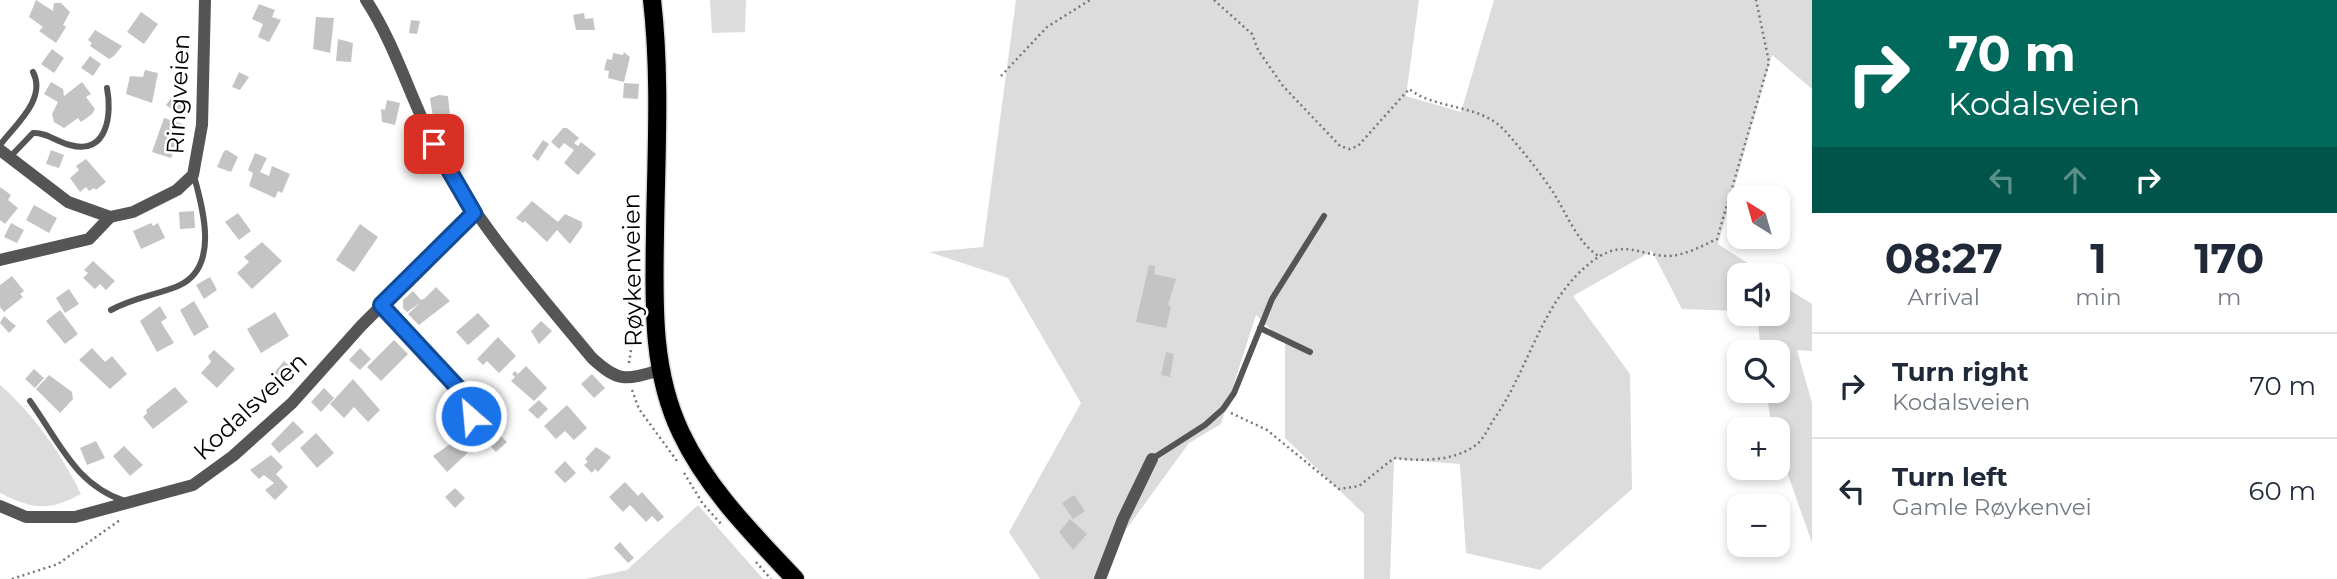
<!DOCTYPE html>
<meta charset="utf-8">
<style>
body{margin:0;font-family:Montserrat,sans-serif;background:#f2f2f3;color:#1f2937;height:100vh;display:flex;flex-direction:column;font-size:26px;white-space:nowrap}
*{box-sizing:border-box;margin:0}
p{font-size:23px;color:#747a83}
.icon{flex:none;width:38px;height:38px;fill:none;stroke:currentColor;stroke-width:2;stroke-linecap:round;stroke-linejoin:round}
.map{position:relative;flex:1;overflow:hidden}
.panel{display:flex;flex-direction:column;background:#fff;width:525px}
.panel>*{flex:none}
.top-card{background:#00695c;color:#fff;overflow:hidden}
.needle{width:46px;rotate:323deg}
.tools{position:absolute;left:1727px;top:186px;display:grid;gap:14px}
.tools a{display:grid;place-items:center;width:63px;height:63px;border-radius:14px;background:#fff;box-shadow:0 4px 10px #0003;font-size:35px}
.pin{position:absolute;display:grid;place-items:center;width:60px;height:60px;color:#fff;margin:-30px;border-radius:14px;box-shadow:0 4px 10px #0006}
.me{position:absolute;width:77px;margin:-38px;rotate:333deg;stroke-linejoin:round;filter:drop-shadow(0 0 5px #0008)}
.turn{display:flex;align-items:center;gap:24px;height:147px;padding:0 21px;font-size:32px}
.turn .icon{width:91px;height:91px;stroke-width:2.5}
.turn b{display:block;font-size:49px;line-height:60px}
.lanes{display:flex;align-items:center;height:66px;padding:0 21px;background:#0003;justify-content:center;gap:35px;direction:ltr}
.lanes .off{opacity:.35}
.eta{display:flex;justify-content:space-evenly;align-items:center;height:119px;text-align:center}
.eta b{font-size:42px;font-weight:700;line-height:49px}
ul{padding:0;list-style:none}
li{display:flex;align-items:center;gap:21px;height:105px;padding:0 21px;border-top:2px solid #e0e1e3}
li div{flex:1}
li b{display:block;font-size:26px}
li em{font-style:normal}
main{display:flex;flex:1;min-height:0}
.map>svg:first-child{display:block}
.green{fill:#dcdcdc}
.building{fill:#c4c4c4}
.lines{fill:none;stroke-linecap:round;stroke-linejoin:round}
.primary-casing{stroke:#dbdbdb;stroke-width:21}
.path{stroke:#777;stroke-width:2.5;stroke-dasharray:2 3.5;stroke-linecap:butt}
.service{stroke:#555;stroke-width:6}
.minor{stroke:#555;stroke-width:12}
.primary{stroke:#000;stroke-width:18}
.route-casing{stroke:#114b97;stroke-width:18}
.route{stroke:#1a73e8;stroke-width:12}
.labels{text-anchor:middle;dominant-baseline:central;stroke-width:5;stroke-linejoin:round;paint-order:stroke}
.street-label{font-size:24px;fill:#000;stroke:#fff}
</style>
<main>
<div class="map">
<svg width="1812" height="579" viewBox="0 0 1812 579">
<rect width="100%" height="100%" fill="#fff"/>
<g class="green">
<path d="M710,0H746L745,32L712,33Z"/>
<path d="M1016,0H1419L1406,96L1461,112L1494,0H1812V89L1772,55L1718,244L1766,275H1740L1739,311L1682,309L1652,251L1573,296L1630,374L1632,489L1540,570L1466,553L1460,464L1394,459L1390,579H1364V514L1285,438V343L1256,315L1221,424L1189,443L1106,557L1105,579H1040L1009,532L1081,403L1008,278L929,252L983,247Z"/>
<path d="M1778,283L1812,304V351L1797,350L1812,403V543L1778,446V429H1772L1766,390H1778V352H1761L1757,313H1778Z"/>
<path d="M0,385C34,414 61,454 81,494C48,512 32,509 0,493Z"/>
<path d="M698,505L763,579H585L627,570Z"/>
</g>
<g class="building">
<path d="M36,0L53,11L54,3H61L70,12L63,25L66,27L56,43L39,31L43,27L29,17Z"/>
<path d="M259,4L275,10L272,17L281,20L269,42L258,37L263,24L252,19Z"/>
<path d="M141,12L158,24L144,44L127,32Z"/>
<path d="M584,13L585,19L593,18L595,30H576L573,15Z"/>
<path d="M316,17L334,18L330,53L313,49Z"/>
<path d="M411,20L420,21L417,34L409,33Z"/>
<path d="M95,30L122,46L114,56L109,59L90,46L92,43L88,40Z"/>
<path d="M338,39L353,43L351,62L336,61Z"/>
<path d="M52,49L64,58L54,73L41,64Z"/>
<path d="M624,52L630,57L624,82L608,78L609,71L604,70L607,59L612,60L613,53L623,55Z"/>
<path d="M90,56L101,64L93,76L81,68Z"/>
<path d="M145,70L158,73L152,103L126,94L130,76L143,77Z"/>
<path d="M239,72L249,77L240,90L232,87Z"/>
<path d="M51,82L63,89L64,96L82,82L91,94L86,97L95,109L92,114L81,122L78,118L64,128L54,122L52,114L58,102L44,94Z"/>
<path d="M624,83L639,84L638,99L623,98Z"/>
<path d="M176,92L187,102L178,114L166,105Z"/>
<path d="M439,95L448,96L451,125L450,130L435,131L430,98Z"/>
<path d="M387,100L400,103L395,125L382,122L381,109L385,110Z"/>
<path d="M164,118L183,124L171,158L152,152Z"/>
<path d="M563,128H567L579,138L574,143L578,146L581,142L596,154L578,175L564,163L574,150L564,143L559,149L551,142Z"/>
<path d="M543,140L549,144L538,161L532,156Z"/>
<path d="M51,150L64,155L59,168L46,164Z"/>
<path d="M227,150L238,157L231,172L217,167L224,151Z"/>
<path d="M255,153L267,158L260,172L269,176L272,166L290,174L282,193L278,191L275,198L249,186L253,173L248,170Z"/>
<path d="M86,159L106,182L96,190L94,188L89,191L86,187L80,192L70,178L79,170L76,166Z"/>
<path d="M0,187L11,195L8,200L18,208L5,224L0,220Z"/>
<path d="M532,201L558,222L565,214L582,222V227L570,244L557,230L547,242L525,221L523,223L516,218Z"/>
<path d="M34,205L57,218L49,233L26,220Z"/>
<path d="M194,211L195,228L180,229L179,212Z"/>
<path d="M238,213L251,231L239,240L225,222Z"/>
<path d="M11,223L24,230L17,243L4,237Z"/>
<path d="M151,223L153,226L158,223L165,238L141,249L133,231Z"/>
<path d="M360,224L378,237L354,272L336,260Z"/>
<path d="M262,242L282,261L252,289L237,273L249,262L244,257Z"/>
<path d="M93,261L115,281L106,290L100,284L95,289L83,278L88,273L84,270Z"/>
<path d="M1149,265L1155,266L1154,274L1176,279L1168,305L1171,307L1166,328L1136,322Z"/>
<path d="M12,276L24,291L20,294L23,297L4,312L0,307V285Z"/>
<path d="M210,277L217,290L204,299L196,285Z"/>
<path d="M436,287L450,301L419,325L408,314L420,303L407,312L403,308V300L413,291L421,300L425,298Z"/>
<path d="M69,289L79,304L65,313L56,298Z"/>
<path d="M194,301L209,327L194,336L180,310Z"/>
<path d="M160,306L167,318L161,322L174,343L157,352L140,321Z"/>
<path d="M60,310L78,334L65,344L46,321Z"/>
<path d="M275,312L289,336L261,353L247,329Z"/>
<path d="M478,313L490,326L468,345L456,332Z"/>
<path d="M4,316L16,326L9,333L0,323Z"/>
<path d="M541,321L552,331L539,344L531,331Z"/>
<path d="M498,337L516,356L499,373L487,361L483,365L477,359Z"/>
<path d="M394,340L408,354L381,381L367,367Z"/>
<path d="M92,348L105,362L112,356L127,374L110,389L79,360Z"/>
<path d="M360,348L371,359L360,370L349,360Z"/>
<path d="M214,350L235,369L217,388L201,373L211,362L208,356Z"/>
<path d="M1166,352L1174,354L1170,377L1161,375Z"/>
<path d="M284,361L296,371L285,384L273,374Z"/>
<path d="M526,366L547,388L534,401L511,381L515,377L512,374L515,371L518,374Z"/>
<path d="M34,369L44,378L35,388L25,379Z"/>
<path d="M592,374L605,388L594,398L581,384Z"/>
<path d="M49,375L72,392L73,399L60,413L36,389Z"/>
<path d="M353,379L380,410L368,422L354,407L344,418L330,404Z"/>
<path d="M175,387L188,402L153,429L143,417L147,413L146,410Z"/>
<path d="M324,388L334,398L321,412L311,402Z"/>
<path d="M539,400L548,409L538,419L528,410Z"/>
<path d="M567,405L587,428L574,440L565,431L556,439L544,426Z"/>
<path d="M293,421L304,432L279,453L271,444Z"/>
<path d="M462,428L477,444L447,472L433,456L449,445Z"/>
<path d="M496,431L507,442L496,452L486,441Z"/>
<path d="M316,433L334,453L317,468L300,448Z"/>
<path d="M96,441L105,458L87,465L80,448Z"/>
<path d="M124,446L143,465L130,476L113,456Z"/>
<path d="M596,447L611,457L598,472L595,469L592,473L584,465L588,462L585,459Z"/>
<path d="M271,455L283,467L276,474L288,487L275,500L265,490L274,483L264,475L259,479L250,470Z"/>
<path d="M565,461L576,473L565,483L554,472Z"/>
<path d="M625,482L638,496L642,492L664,517L658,522L652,516L646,522L630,505L623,512L609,497Z"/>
<path d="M455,488L465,498L455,508L445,497Z"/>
<path d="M1074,495L1085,511L1073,519L1062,503Z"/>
<path d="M1070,519L1087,534L1073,550L1059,532Z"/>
<path d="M620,542L634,558L628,563L614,548Z"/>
</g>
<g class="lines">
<defs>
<path id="primary" d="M652,0C661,77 656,157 655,234C654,302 651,370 681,433C708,490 753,534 795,579"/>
</defs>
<use href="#primary" class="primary-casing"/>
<g class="path">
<path d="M1214,0L1252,34L1258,50L1283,86L1340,146L1349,149L1358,146L1409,89C1438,111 1481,103 1506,132C1522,150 1539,171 1553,192C1567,214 1577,243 1600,257"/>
<path d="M1001,76L1047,27L1090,0"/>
<path d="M629,363L638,304"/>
<path d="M632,390L639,409L677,461"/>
<path d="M1231,413L1267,430L1339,489L1359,486L1394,458C1420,461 1453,462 1476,445C1483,440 1489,427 1494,419C1531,367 1543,292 1600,256C1626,241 1640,255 1667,256C1684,256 1702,246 1717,239L1769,62L1756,0"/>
<path d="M684,473L703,504L723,526"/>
<path d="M756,562L771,579"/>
<path d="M12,579L58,564L120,520"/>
</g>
<g class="service">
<path d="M0,145C15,125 47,99 33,72"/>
<path d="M10,157L33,133C46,132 57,142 70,145C108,156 112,113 107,88"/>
<path d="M381,305L460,390L469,405L471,417"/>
<path d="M111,310C133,298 156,295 178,286C220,268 203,209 194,176"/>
<path d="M1260,328L1310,352"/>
<path d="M30,401C59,441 75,485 125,501"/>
<path d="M1152,459L1205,425L1223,409L1234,393L1272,299L1324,216"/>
</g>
<g class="minor">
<path d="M366,0C395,44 410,97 434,144C476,223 535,289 592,358C619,383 626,380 660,370"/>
<path d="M0,150L68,202L110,217L133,212L177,190L193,175L202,125L205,0"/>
<path d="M0,260L89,239L110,217"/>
<path d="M0,506L26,517H75L193,485L233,456L292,403L361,326L474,213"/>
<path d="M1100,579L1123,519L1152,459"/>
</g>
<use href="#primary" class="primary"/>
</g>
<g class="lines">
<defs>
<path id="route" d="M434,144L474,213L381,305L460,390L470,405L471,416"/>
</defs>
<use href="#route" class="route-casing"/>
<use href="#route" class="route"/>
</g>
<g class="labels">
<g class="street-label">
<text transform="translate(178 94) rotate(-87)">Ringveien</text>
<text transform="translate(632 270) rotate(-91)">Røykenveien</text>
<text transform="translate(250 406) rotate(-43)">Kodalsveien</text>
</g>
</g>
</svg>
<div class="tools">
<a><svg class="needle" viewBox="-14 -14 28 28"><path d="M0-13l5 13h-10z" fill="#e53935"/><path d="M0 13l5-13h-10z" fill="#747a83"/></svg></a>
<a><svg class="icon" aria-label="sound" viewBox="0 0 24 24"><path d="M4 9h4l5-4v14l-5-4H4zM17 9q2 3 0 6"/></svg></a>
<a><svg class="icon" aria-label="search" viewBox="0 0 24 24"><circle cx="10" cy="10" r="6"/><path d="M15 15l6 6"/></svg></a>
<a>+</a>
<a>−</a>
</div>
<div class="pin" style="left:434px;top:144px;background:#d93025"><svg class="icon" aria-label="arrive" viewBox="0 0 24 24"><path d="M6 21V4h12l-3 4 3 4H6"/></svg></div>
<svg class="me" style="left:471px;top:416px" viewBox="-20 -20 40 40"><circle r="17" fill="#1a73e8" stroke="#fff" stroke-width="3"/><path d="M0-11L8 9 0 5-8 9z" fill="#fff"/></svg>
</div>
<section class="panel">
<div class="top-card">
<div class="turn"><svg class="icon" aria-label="right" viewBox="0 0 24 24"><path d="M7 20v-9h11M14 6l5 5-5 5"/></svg><div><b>70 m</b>Kodalsveien</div></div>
<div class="lanes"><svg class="icon off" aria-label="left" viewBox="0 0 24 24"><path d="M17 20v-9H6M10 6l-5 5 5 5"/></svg><svg class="icon off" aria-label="ahead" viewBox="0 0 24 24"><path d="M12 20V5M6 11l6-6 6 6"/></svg><svg class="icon" aria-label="right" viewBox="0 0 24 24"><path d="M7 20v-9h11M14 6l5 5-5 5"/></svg></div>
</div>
<div class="eta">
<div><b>08:27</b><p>Arrival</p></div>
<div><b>1</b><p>min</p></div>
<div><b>170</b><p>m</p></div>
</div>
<ul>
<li><svg class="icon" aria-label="right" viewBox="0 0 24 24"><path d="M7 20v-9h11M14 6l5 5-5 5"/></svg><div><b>Turn right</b><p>Kodalsveien</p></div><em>70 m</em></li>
<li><svg class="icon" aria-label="left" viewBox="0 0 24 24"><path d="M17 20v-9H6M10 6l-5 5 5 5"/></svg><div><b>Turn left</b><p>Gamle Røykenvei</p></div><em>60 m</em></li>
</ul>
</section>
</main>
